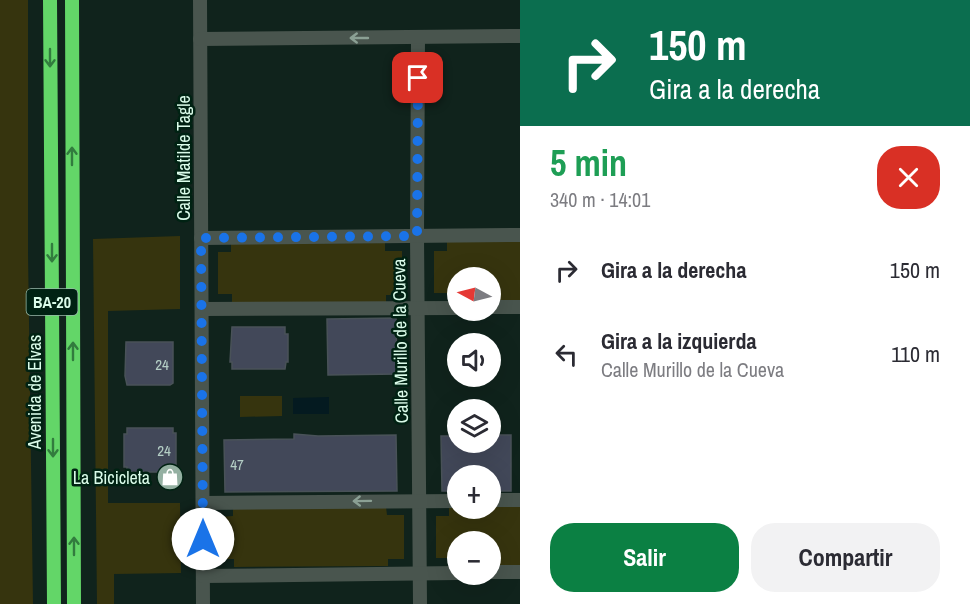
<!DOCTYPE html>
<html lang="es">
<meta charset="utf-8">
<style>
body{margin:0;font-family:"Archivo Narrow",sans-serif;background:#f2f2f3;color:#2b2b33;height:100vh;display:flex;flex-direction:column;font-size:22px;white-space:nowrap}
*{box-sizing:border-box;margin:0}
p{font-size:20px;color:#7c7c81}
.icon{flex:none;width:33px;height:33px;fill:none;stroke:currentColor;stroke-width:2;stroke-linecap:round;stroke-linejoin:round}
.map{position:relative;flex:1;overflow:hidden}
.drawer{display:flex;flex-direction:column;background:#fff;width:450px}
.drawer>*{flex:none}
.guide{background:#0b6e4f;color:#fff;overflow:hidden}
.needle{width:39px;rotate:277deg}
.fabs{position:absolute;left:447px;top:267px;display:grid;gap:12px}
.fabs a{display:grid;place-items:center;width:54px;height:54px;border-radius:50%;background:#fff;box-shadow:0 6px 24px #0002;font-size:30px}
.pin{position:absolute;display:grid;place-items:center;width:51px;height:51px;color:#fff;margin:-26px;border-radius:12px;box-shadow:0 3px 9px #0006}
.me{position:absolute;width:66px;margin:-33px;rotate:0deg;stroke-linejoin:round;filter:drop-shadow(0 0 4px #0008)}
.turn{display:flex;align-items:center;gap:21px;height:126px;padding:0 30px;font-size:27px}
.turn .icon{width:78px;height:78px;stroke-width:2.5}
.turn b{display:block;font-size:42px;line-height:51px}
.round{display:grid;place-items:center;flex:none;width:63px;height:63px;border-radius:24px;background:#f2f2f3}
.head{display:flex;align-items:center;justify-content:space-between;height:102px;padding:0 30px}
h1{font-size:36px;font-weight:700;line-height:45px;color:#1e9e55}
.action{display:flex;gap:12px;margin-top:auto;padding:12px 30px}
.action a{flex:1;height:69px;border-radius:24px;background:#0b8043;color:#fff;font-size:24px;font-weight:700;line-height:69px;text-align:center}
.action a+a{background:#f2f2f3;color:#2b2b33}
ul{padding:0;list-style:none}
li{display:flex;align-items:center;gap:18px;height:84px;padding:0 30px}
li div{flex:1}
li b{display:block;font-size:22px}
li em{font-style:normal}
main{display:flex;flex:1;min-height:0}
.map>svg:first-child{display:block}
.green{fill:#36340e}
.water{fill:#041a20}
.building{fill:#424859;stroke:#495258;stroke-width:1.5}
.lines{fill:none;stroke-linecap:round;stroke-linejoin:round}
.street{stroke:#49554e;stroke-width:14}
.fast{stroke:#63d668;stroke-width:14}
.oneway{stroke:#8ba094}
.oneway2{stroke:#327c3e}
.route{stroke:#1a73e8;stroke-width:10;stroke-dasharray:0 18}
.labels{text-anchor:middle;dominant-baseline:central;stroke-width:5;stroke-linejoin:round;paint-order:stroke}
.number-label{font-size:15px;fill:#b5cfc6}
.shield{fill:#002213;stroke:#9ba;stroke-width:1.5}
.shield-label{font-size:16px;font-weight:bold;fill:#dbfcea}
.street-label{font-size:18px;fill:#dbfcea;stroke:#002213}
.poi-label{font-size:18px;fill:#dbfcea;stroke:#002213;text-anchor:end}
</style>
<main>
<div class="map">
<svg width="520" height="604" viewBox="0 0 520 604">
<rect width="100%" height="100%" fill="#10231c"/>
<g class="green">
<path d="M0,0H28V252L33,604H0Z"/>
<path d="M180,236V309L108,311V503H180L181,573L114,574V604H97L93,239Z"/>
<path d="M447,242H520V301H491L490,278H458L457,301H448V293H434V251H447Z"/>
<path d="M385,243V251H402V295H386V302H232V294H218V252H231V244Z"/>
<path d="M240,396H282V416L240,417Z"/>
<path d="M386,507L387,515H404V559H388V566L234,567V559H220V517L233,516V508Z"/>
<path d="M491,507H520V566H491L490,542H458L457,566H450V558H436V516H449V508Z"/>
</g>
<path class="water" d="M329,397V414H293V398Z"/>
<g class="building">
<path d="M396,318L397,374L328,375L327,319Z"/>
<path d="M232,327H285V334H288V362H286L285,369H232V362H230Z"/>
<path d="M126,342H173V383L170,385H127L125,376Z"/>
<path d="M127,428H173V433H176V467H173V472H127V467H124V434H127Z"/>
<path d="M294,434L318,436L396,435L397,491L225,492L224,440L294,439Z"/>
<path d="M490,435H511V491H490V476H458V491H442L441,436H458V442H490Z"/>
</g>
<g class="lines">
<g class="street">
<path d="M200,0L203,604"/>
<path d="M418,38L417,236L420,604"/>
<path d="M200,39L520,36"/>
<path d="M201,238L520,235"/>
<path d="M490,307H520"/>
<path d="M202,309L458,308"/>
<path d="M490,500H520"/>
<path d="M203,503L458,501"/>
<path d="M490,572H520"/>
<path d="M203,576L458,573"/>
</g>
<g class="fast">
<path d="M50,0L54,604"/>
<path d="M72,0L74,604"/>
</g>
</g>
<defs><path id="oneway-shaft" d="M-6 0H5M1.5-3L5.5 0L1.5 3" fill="none" stroke-width="1.6" stroke-linecap="round" stroke-linejoin="round" transform="scale(1.5)"/></defs>
<g class="oneway">
<use href="#oneway-shaft" transform="translate(359 38) rotate(180)"/>
<use href="#oneway-shaft" transform="translate(362 501) rotate(179)"/>
</g>
<g class="oneway2">
<use href="#oneway-shaft" transform="translate(50 58) rotate(90)"/>
<use href="#oneway-shaft" transform="translate(72 156) rotate(-90)"/>
<use href="#oneway-shaft" transform="translate(52 253) rotate(90)"/>
<use href="#oneway-shaft" transform="translate(73 351) rotate(-90)"/>
<use href="#oneway-shaft" transform="translate(53 448) rotate(90)"/>
<use href="#oneway-shaft" transform="translate(74 546) rotate(-90)"/>
</g>
<g class="lines">
<path class="route" d="M203,539L201,238L417,236L418,78"/>
</g>
<defs>
<symbol id="shop-disc" viewBox="-11 -11 22 22"><circle r="9.5" fill="#94b0a2" stroke="#002213"/><path d="M-5-2.5h2.3a2.7 3.5 0 0 1 5.4 0H5L5.5 6h-11ZM-1.5-2.5h3a1.5 2.3 0 0 0-3 0Z" fill="#fff"/></symbol>
</defs>
<g fill-rule="evenodd">
<use href="#shop-disc" x="155" y="462" width="30" height="30"/>
</g>
<g class="labels">
<g class="number-label">
<text x="162" y="364">24</text>
<text x="164" y="450">24</text>
<text x="237" y="464">47</text>
</g>
<rect class="shield" x="26.5" y="289" width="51" height="26" rx="4.5"/>
<g class="shield-label">
<text x="52" y="302">BA-20</text>
</g>
<g class="street-label">
<text transform="translate(183 158) rotate(-90)">Calle Matilde Tagle</text>
<text transform="translate(400 341) rotate(-91)">Calle Murillo de la Cueva</text>
<text transform="translate(34 392) rotate(-90)">Avenida de Elvas</text>
</g>
<g class="poi-label">
<text x="150" y="477">La Bicicleta</text>
</g>
</g>
</svg>
<div class="fabs">
<a><svg class="needle" viewBox="-14 -14 28 28"><path d="M0-13l5 13h-10z" fill="#e53935"/><path d="M0 13l5-13h-10z" fill="#7c7c81"/></svg></a>
<a><svg class="icon" aria-label="sound" viewBox="0 0 24 24"><path d="M4 9h4l5-4v14l-5-4H4zM17 9q2 3 0 6"/></svg></a>
<a><svg class="icon" aria-label="layers" viewBox="0 0 24 24"><path d="M12 4l9 5-9 5-9-5zM3 14l9 5 9-5"/></svg></a>
<a>+</a>
<a>−</a>
</div>
<div class="pin" style="left:418px;top:78px;background:#d93025"><svg class="icon" aria-label="arrive" viewBox="0 0 24 24"><path d="M6 21V4h12l-3 4 3 4H6"/></svg></div>
<svg class="me" style="left:203px;top:539px" viewBox="-20 -20 40 40"><circle r="19" fill="#fff"/><path d="M0-13L10 11 0 6-10 11z" fill="#1a73e8"/></svg>
</div>
<section class="drawer">
<div class="guide">
<div class="turn"><svg class="icon" aria-label="right" viewBox="0 0 24 24"><path d="M7 20v-9h11M14 6l5 5-5 5"/></svg><div><b>150 m</b>Gira a la derecha</div></div>
</div>
<div class="head"><div><h1>5 min</h1><p>340 m · 14:01</p></div><a class="round" style="background:#d93025;color:#fff"><svg class="icon" aria-label="close" viewBox="0 0 24 24"><path d="M6 6l12 12M18 6L6 18"/></svg></a></div>
<ul>
<li><svg class="icon" aria-label="right" viewBox="0 0 24 24"><path d="M7 20v-9h11M14 6l5 5-5 5"/></svg><div><b>Gira a la derecha</b></div><em>150 m</em></li>
<li><svg class="icon" aria-label="left" viewBox="0 0 24 24"><path d="M17 20v-9H6M10 6l-5 5 5 5"/></svg><div><b>Gira a la izquierda</b><p>Calle Murillo de la Cueva</p></div><em>110 m</em></li>
</ul>
<div class="action"><a>Salir</a><a>Compartir</a></div>
</section>
</main>
